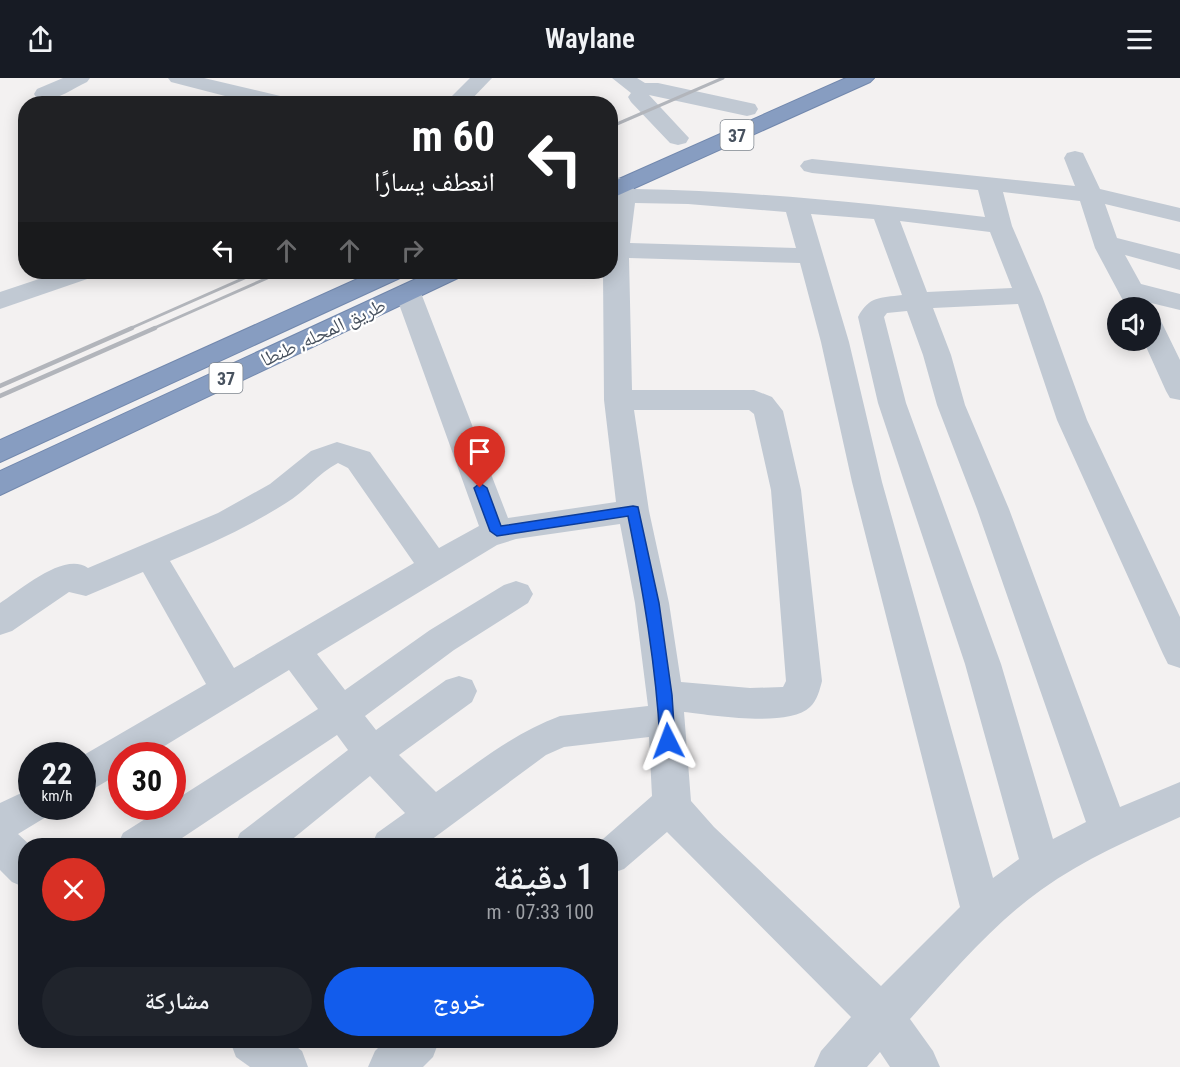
<!DOCTYPE html>
<html lang="ar">
<meta charset="utf-8">
<style>
body{margin:0;font-family:"Roboto Condensed","Noto Naskh Arabic",sans-serif;background:#20242c;color:#f1f3f6;direction:rtl;height:100vh;display:flex;flex-direction:column;font-size:22px;white-space:nowrap}
*{box-sizing:border-box;margin:0}
p{font-size:20px;color:#9ea1a6}
.icon{flex:none;width:33px;height:33px;fill:none;stroke:currentColor;stroke-width:2;stroke-linecap:round;stroke-linejoin:round}
.map{position:relative;flex:1;overflow:hidden;direction:ltr}
.sheet{position:absolute;left:18px;top:760px;width:600px;height:210px;display:flex;flex-direction:column;background:#171b24;border-radius:24px;box-shadow:0 3px 15px #0003;direction:rtl}
.sheet>*{flex:none}
.top-card{position:absolute;left:18px;top:18px;width:600px;height:183px;border-radius:24px;box-shadow:0 3px 15px #0003;direction:rtl;background:#202124;color:#fff;overflow:hidden}
.fabs{position:absolute;left:1107px;top:219px;display:grid;gap:12px}
.fabs a{display:grid;place-items:center;width:54px;height:54px;border-radius:50%;background:#171b24;box-shadow:0 3px 15px #0003;font-size:30px}
.speed{position:absolute;left:18px;top:664px;display:flex;gap:12px;font-size:30px;font-weight:700;text-align:center}
.speed>*{display:grid;place-content:center;width:78px;height:78px;border-radius:50%;background:#171b24;box-shadow:0 3px 15px #0003;line-height:1}
.speed small{font-size:15px;font-weight:400}
.speed .limit{border:9px solid #d22;background:#fff;color:#111}
.pin{position:absolute;display:grid;place-items:center;width:51px;height:51px;color:#fff;margin:-62px -26px;border-radius:50% 50% 50% 0;rotate:-45deg;box-shadow:0 0 6px #0007}
.pin .icon{rotate:45deg}
.me{position:absolute;width:66px;margin:-33px;rotate:357deg;stroke-linejoin:round;filter:drop-shadow(0 0 4px #0008)}
.turn{display:flex;align-items:center;gap:21px;height:126px;padding:0 24px;font-size:27px}
.turn .icon{width:78px;height:78px;stroke-width:2.5}
.turn b{display:block;font-size:42px;line-height:51px}
.lanes{display:flex;align-items:center;height:57px;padding:0 24px;background:#0003;justify-content:center;gap:30px;direction:ltr}
.lanes .off{opacity:.35}
.round{display:grid;place-items:center;flex:none;width:63px;height:63px;border-radius:32px;background:#20242c}
.overview{display:flex;align-items:center;justify-content:space-between;height:102px;padding:0 24px}
h1{font-size:36px;font-weight:600;line-height:45px}
.action{display:flex;gap:12px;margin-top:auto;padding:12px 24px}
.action a{flex:1;height:69px;border-radius:36px;background:#125cec;color:#fff;font-size:24px;font-weight:600;line-height:69px;text-align:center}
.action a+a{background:#20242c;color:#f1f3f6}
header{display:flex;justify-content:space-between;align-items:center;height:78px;padding:0 24px;background:#171b24;font-size:27px;font-weight:600}
.map>svg:first-child{display:block}
.lines{fill:none;stroke-linecap:round;stroke-linejoin:round}
.highway-casing{stroke:#7288ad;stroke-width:2}
.minor{fill:#c1c9d3;fill-rule:evenodd}
.highway{fill:#879dc1;fill-rule:evenodd}
.rail-far1{stroke:#b2b5bb;stroke-width:3}
.rail{stroke:#b2b5bb;stroke-width:4.5}
.route{fill:#125cec;stroke:#0c3c99;stroke-width:1.5}
.labels{text-anchor:middle;dominant-baseline:central;stroke-width:4.5;stroke-linejoin:round;paint-order:stroke}
.shield{fill:#fff;stroke:#7f868f;stroke-width:1.5}
.shield-label{font-size:18px;font-weight:bold;fill:#48525f}
.street-label{font-size:20px;fill:#48525f;stroke:#fff}
</style>
<header><svg class="icon" aria-label="menu" viewBox="0 0 24 24"><path d="M4 6h16M4 12h16M4 18h16"/></svg>Waylane<svg class="icon" aria-label="share" viewBox="0 0 24 24"><path d="M12 15V3M7 8l5-5 5 5M5 13v7h14v-7"/></svg></header>
<div class="map">
<svg width="1180" height="989" viewBox="0 0 1180 989">
<rect width="100%" height="100%" fill="#f3f1f1"/>
<g class="lines">
<defs>
<g id="highway">
<path d="M846,0H874L870,4L610,121V105Z"/>
<path d="M373,194H406L402,199L0,384V362Z"/>
<path d="M431,194H464L460,199L0,417V393Z"/>
</g>
</defs>
<use href="#highway" class="highway-casing"/>
<g class="minor">
<path d="M63,0H90L87,4C72,11 54,25 37,21L34,16L37,11Z"/>
<path d="M168,0H204L293,21L295,26H256L171,4Z"/>
<path d="M470,0H492L467,26H444Z"/>
<path d="M612,0H637L645,5H658L755,26L758,31L755,36L747,38L649,17L689,60L686,65L678,67L670,65L631,24L628,19L631,15Z"/>
<path d="M1075,73L1083,75L1100,111L1180,130V144L1105,126L1117,160L1180,176V192L1125,177L1141,206L1180,216V232L1151,225L1154,230L1150,236V230H1127L1095,170L1080,123L1003,114L1012,148L1042,218L1087,342L1180,539V590L1168,586L1163,576L1057,342L1018,226L933,230L951,277L965,327L1009,431L1120,729L1180,704V739C1133,760 1084,781 1041,812C992,847 951,896 910,941L933,973L940,989H890L880,974L867,989H814L821,973L851,939L667,754L624,791L610,796V768H595L652,718L649,659L564,669L546,677L423,768H371L377,755L405,735L370,698L284,768H234L240,755L348,672L337,657L170,768H117L123,755L164,729H172V724L318,631L289,592L148,678H122V694L95,710L82,715V678L206,606L143,494L86,518L69,514L12,553L0,557V525C21,512 64,473 88,490L218,435L270,406L311,373L337,364L370,374L439,470L479,448L395,215L399,209L408,207L417,209L421,215L508,440L616,424L604,322L603,194H610V96L629,104L634,111C751,113 869,125 985,139L978,112L812,95L804,93L800,88L804,83L812,81L1075,108L1064,80L1067,75ZM635,125L688,126L786,134L796,170L630,165ZM811,136L874,141L902,217C880,220 869,218 858,239L878,325L965,586L1019,781L993,800L882,404L849,264ZM900,143L990,154L1012,210L927,214ZM629,180L800,185L821,264L852,404L960,829L881,908L714,749L691,723L684,634C712,637 789,650 810,629C817,623 820,611 822,603L801,412L783,333L772,319L754,312H632ZM907,233L923,277L937,327L977,431L1086,744L1053,761L1001,586L906,325L884,239L887,235ZM634,332H749L754,336L771,412L786,603L783,609L750,610L681,604L669,525L649,433ZM338,385L348,390L414,485L234,590L170,483C210,466 250,448 286,425C305,414 318,395 338,385ZM620,446L635,525L648,628L560,638C514,655 476,686 436,714L399,677L472,624L477,613L472,602L459,598L446,602L376,652L365,638L454,572L528,525L533,516L528,507L516,503L504,507L430,552L345,612L317,576L497,467L516,461Z"/>
<path d="M60,194H97L93,199L0,231V214Z"/>
<path d="M1150,239L1160,241L1180,282V322L1170,320L1166,313L1143,262H1150Z"/>
<path d="M32,710V729H50L46,739L18,756L31,768H26V810L12,804L0,792V725Z"/>
<path d="M230,963H289L302,973L308,989H250L236,979Z"/>
<path d="M385,963H439L433,979L423,989H368L375,973Z"/>
</g>
<use href="#highway" class="highway"/>
<g class="rail-far1">
<path d="M610,49L723,0"/>
<path d="M129,251L258,194"/>
<path d="M152,251L281,194"/>
</g>
<g class="rail">
<path d="M0,308L132,250"/>
<path d="M0,318L155,250"/>
</g>
</g>
<path class="route" d="M480,405L487,410L501,448L633,428L638,429L659,525L672,617L675,663L673,667L668,669L662,667L660,663C656,587 643,513 628,438L497,458L490,453L474,410Z"/>
<g class="labels">
<g class="shield">
<rect x="720.5" y="42" width="33" height="30" rx="4.5"/>
<rect x="209.5" y="285" width="33" height="30" rx="4.5"/>
</g>
<g class="shield-label">
<text x="737" y="57">37</text>
<text x="226" y="300">37</text>
</g>
<g class="street-label">
<text transform="translate(323 254) rotate(-25)">طريق المحله, طنطا</text>
</g>
</g>
</svg>
<div class="fabs">
<a><svg class="icon" aria-label="sound" viewBox="0 0 24 24"><path d="M4 9h4l5-4v14l-5-4H4zM17 9q2 3 0 6"/></svg></a>
</div>
<div class="speed"><div>22<small>km/h</small></div><div class="limit">30</div></div>
<div class="pin" style="left:480px;top:410px;background:#d93025"><svg class="icon" aria-label="arrive" viewBox="0 0 24 24"><path d="M6 21V4h12l-3 4 3 4H6"/></svg></div>
<svg class="me" style="left:668px;top:663px" viewBox="-20 -20 40 40"><path d="M0-17L14 15 0 8-14 15z" fill="#125cec" stroke="#fff" stroke-width="4"/></svg>
<div class="top-card">
<div class="turn"><svg class="icon" aria-label="left" viewBox="0 0 24 24"><path d="M17 20v-9H6M10 6l-5 5 5 5"/></svg><div><b>60 m</b>انعطف يسارًا</div></div>
<div class="lanes"><svg class="icon" aria-label="left" viewBox="0 0 24 24"><path d="M17 20v-9H6M10 6l-5 5 5 5"/></svg><svg class="icon off" aria-label="ahead" viewBox="0 0 24 24"><path d="M12 20V5M6 11l6-6 6 6"/></svg><svg class="icon off" aria-label="ahead" viewBox="0 0 24 24"><path d="M12 20V5M6 11l6-6 6 6"/></svg><svg class="icon off" aria-label="right" viewBox="0 0 24 24"><path d="M7 20v-9h11M14 6l5 5-5 5"/></svg></div>
</div>
<section class="sheet">
<div class="overview"><div><h1>1 دقيقة</h1><p>100 m · 07:33</p></div><a class="round" style="background:#d93025;color:#fff"><svg class="icon" aria-label="close" viewBox="0 0 24 24"><path d="M6 6l12 12M18 6L6 18"/></svg></a></div>
<div class="action"><a>خروج</a><a>مشاركة</a></div>
</section>
</div>
